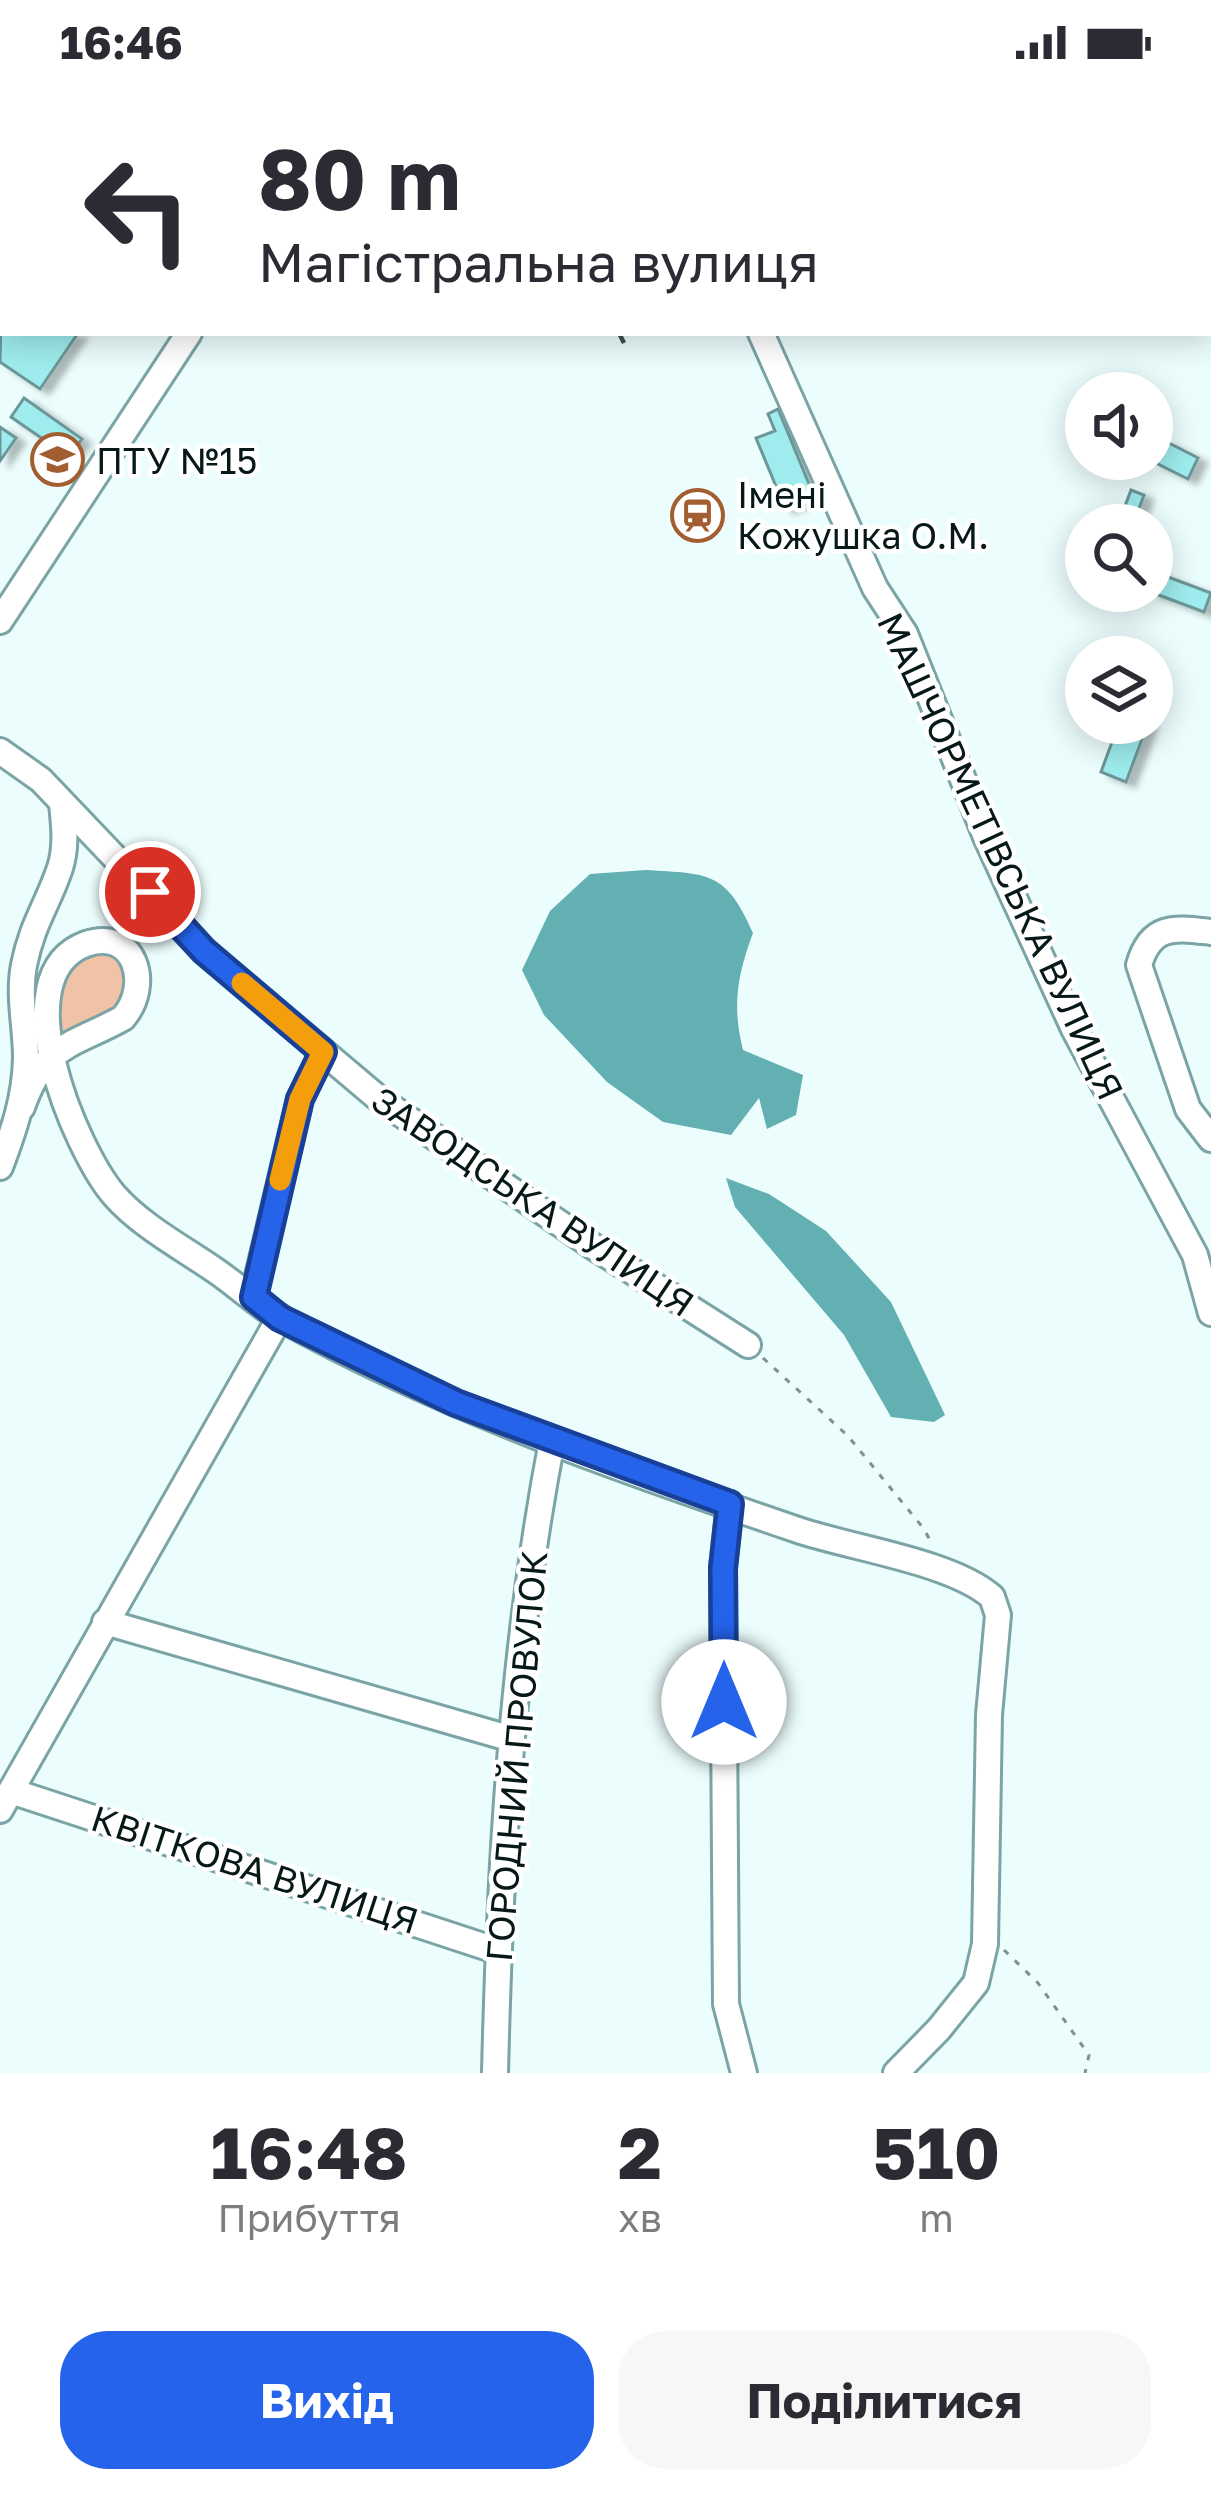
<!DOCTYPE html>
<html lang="uk">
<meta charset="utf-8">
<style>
body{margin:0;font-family:"Golos Text",sans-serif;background:#f7f7f7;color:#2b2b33;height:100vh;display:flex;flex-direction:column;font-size:45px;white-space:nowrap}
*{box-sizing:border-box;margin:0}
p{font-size:39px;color:#7c7c81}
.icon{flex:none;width:66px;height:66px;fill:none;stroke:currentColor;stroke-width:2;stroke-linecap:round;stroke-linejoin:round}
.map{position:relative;height:1989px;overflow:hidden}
.panel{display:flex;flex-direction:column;background:#fff;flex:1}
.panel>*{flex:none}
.hud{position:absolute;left:0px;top:0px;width:1212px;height:252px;box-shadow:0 6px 30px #0003;background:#fff;color:#2b2b33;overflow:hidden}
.buttons{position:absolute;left:1065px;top:288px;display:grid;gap:24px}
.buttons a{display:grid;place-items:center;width:108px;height:108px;border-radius:50%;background:#fff;box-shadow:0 6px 30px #0003;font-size:60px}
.pin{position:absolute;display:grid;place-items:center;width:102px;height:102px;color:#fff;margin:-51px;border:6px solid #fff;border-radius:50%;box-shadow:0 3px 12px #0007}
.me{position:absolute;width:132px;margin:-66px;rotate:0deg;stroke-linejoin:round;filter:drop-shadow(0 0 9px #0008)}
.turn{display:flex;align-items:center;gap:42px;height:252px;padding:0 60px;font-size:54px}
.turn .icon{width:156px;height:156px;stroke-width:2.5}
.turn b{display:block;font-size:84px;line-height:102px}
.eta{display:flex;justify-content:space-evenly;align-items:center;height:204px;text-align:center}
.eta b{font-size:72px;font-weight:700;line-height:84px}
.action{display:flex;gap:24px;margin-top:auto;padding:24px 60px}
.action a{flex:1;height:138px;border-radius:48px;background:#2563eb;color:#fff;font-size:48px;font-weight:700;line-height:138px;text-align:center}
.action a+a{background:#f7f7f7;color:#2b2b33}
.status{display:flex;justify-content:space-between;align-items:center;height:84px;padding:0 60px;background:#fff;direction:ltr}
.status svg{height:33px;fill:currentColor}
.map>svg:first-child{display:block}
.green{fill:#f0c2a7}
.water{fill:#63b0b2}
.building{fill:#9eeced;stroke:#6c9697;stroke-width:3;filter:url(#shadow)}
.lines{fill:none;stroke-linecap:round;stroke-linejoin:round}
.minor-casing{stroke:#7aa4a5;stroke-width:30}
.path{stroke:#7f9090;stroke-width:3;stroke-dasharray:6 9;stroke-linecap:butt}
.minor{stroke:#fff;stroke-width:24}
.rail{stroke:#3d4e4e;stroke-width:4.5;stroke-dasharray:21 21;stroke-linecap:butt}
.route-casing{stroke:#184099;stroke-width:30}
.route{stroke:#2563eb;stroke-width:21}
.slow{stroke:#f59e0b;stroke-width:21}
.labels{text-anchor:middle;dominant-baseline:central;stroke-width:9;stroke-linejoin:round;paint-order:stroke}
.poi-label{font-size:36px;fill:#071818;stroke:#fff;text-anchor:start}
.street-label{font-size:36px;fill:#071818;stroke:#fff}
</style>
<div class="status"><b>16:46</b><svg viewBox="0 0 49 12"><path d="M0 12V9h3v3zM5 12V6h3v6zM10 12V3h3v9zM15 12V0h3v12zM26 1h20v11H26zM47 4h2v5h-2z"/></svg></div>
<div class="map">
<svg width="1211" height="1989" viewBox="0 0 1211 1989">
<defs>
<filter id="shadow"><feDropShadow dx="9" dy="5" stdDeviation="3" flood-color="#0004"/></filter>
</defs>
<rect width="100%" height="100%" fill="#ecfdfd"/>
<path class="green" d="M99,869C119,872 123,882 128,900L116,926L62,951V906L69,884Z"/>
<g class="water">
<path d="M646,786C709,790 726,787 753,849C737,892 732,922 743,966L803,991L796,1031L767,1045L759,1014L731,1051L663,1038L607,998L544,931L522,886L550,827L590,790Z"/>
<path d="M726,1094L769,1110L826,1147L891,1218L945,1331L934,1338L891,1333L844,1251L735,1123Z"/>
</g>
<g class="building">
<path d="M3,157V249H78L40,305L0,278Z"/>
<path d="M24,314L82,355L69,373L11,333Z"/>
<path d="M778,325L814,412L785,424L756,354L775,347L768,330Z"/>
<path d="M0,343L16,354L0,377Z"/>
<path d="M1165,357L1198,374L1188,395L1154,378Z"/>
<path d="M1131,406L1144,411L1133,441H1118Z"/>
<path d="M1152,487L1211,509L1204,528L1148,507H1152Z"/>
<path d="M1119,639H1148L1126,698L1101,688Z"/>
</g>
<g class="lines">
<defs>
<g id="minor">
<path d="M662,0L663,3"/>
<path d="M761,249L875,504L905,550L986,753L1074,945L1195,1171L1211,1229"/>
<path d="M0,537L189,249"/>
<path d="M0,667L41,696L204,867L378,1014L591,1161L748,1261"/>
<path d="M1211,848C1176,844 1151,839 1139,881L1188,1025L1211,1055"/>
<path d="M22,1023C44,960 70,963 123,934C152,901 135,843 86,860C1,891 75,1065 114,1111C141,1142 183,1164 216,1187C238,1202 259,1222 282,1235C443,1324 622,1386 795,1445C849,1464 951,1477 992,1513L998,1531L989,1631L985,1860L976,1899L939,1945L896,1989"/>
<path d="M0,1083C14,1046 25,1014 26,974C26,943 18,912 24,881C32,840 48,820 60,784C67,762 64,741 62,719"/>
<path d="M253,1213L300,1015L323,968"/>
<path d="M730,1420L723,1484L726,1920L744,1989"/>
<path d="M105,1538L512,1655"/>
<path d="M11,1707L498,1867"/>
<path d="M0,1726L280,1233"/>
<path d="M495,1989C500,1778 512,1565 552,1357"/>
</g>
</defs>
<use href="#minor" class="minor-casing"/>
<g class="path">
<path d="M339,0L341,3"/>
<path d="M763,1274L848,1352L924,1445L933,1462"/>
<path d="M1004,1866L1038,1899L1089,1971L1085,1989"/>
</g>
<use href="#minor" class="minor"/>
<path class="rail" d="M619,249L624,259"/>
</g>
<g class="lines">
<defs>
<path id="route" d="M150,808L204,867L323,968L300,1015L254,1213L280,1234L456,1319L730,1420L723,1484L724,1618"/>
</defs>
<use href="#route" class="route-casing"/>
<use href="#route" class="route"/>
<path class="slow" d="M242,899L323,968L300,1015L280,1096"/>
</g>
<defs>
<symbol id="university-ring" viewBox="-11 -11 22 22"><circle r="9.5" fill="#fff" stroke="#a25d30" stroke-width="1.5"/><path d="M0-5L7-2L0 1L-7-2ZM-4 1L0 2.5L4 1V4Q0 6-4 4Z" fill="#a25d30"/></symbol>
<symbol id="station-ring" viewBox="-11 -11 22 22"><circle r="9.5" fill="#fff" stroke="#a25d30" stroke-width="1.5"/><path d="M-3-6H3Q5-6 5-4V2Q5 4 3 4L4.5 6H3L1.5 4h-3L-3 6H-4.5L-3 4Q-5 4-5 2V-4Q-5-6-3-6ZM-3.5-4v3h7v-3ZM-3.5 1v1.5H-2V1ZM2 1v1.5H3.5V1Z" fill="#a25d30"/></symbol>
</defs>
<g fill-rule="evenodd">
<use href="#university-ring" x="28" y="346" width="59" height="59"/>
<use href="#station-ring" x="668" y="402" width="59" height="59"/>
</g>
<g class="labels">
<g class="poi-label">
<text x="96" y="376">ПТУ №15</text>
<text x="737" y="410">Імені<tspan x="737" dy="41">Кожушка О.М.</tspan></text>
</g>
<g class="street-label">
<text transform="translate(1001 772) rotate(65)">МАШЧОРМЕТІВСЬКА ВУЛИЦЯ</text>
<text transform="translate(533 1117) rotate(34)">ЗАВОДСЬКА ВУЛИЦЯ</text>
<text transform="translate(516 1672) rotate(-85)">ГОРОДНИЙ ПРОВУЛОК</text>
<text transform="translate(255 1785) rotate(18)">КВІТКОВА ВУЛИЦЯ</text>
</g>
</g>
</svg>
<div class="buttons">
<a><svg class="icon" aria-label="sound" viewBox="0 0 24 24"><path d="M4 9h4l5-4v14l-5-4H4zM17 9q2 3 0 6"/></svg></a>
<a><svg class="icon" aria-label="search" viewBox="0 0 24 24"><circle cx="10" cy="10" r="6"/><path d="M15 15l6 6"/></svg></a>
<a><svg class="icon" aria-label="layers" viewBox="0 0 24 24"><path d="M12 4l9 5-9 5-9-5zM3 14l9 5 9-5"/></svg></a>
</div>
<div class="pin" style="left:150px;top:808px;background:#d93025"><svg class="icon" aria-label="arrive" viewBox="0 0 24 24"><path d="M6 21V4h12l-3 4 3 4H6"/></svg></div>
<svg class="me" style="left:724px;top:1618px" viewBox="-20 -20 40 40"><circle r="19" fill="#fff"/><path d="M0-13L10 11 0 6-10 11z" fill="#2563eb"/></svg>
<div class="hud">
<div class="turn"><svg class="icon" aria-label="left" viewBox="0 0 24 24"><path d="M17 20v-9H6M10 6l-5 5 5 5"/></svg><div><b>80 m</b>Магістральна вулиця</div></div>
</div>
</div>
<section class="panel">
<div class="eta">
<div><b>16:48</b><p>Прибуття</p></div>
<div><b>2</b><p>хв</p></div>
<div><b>510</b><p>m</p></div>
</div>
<div class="action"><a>Вихід</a><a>Поділитися</a></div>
</section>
